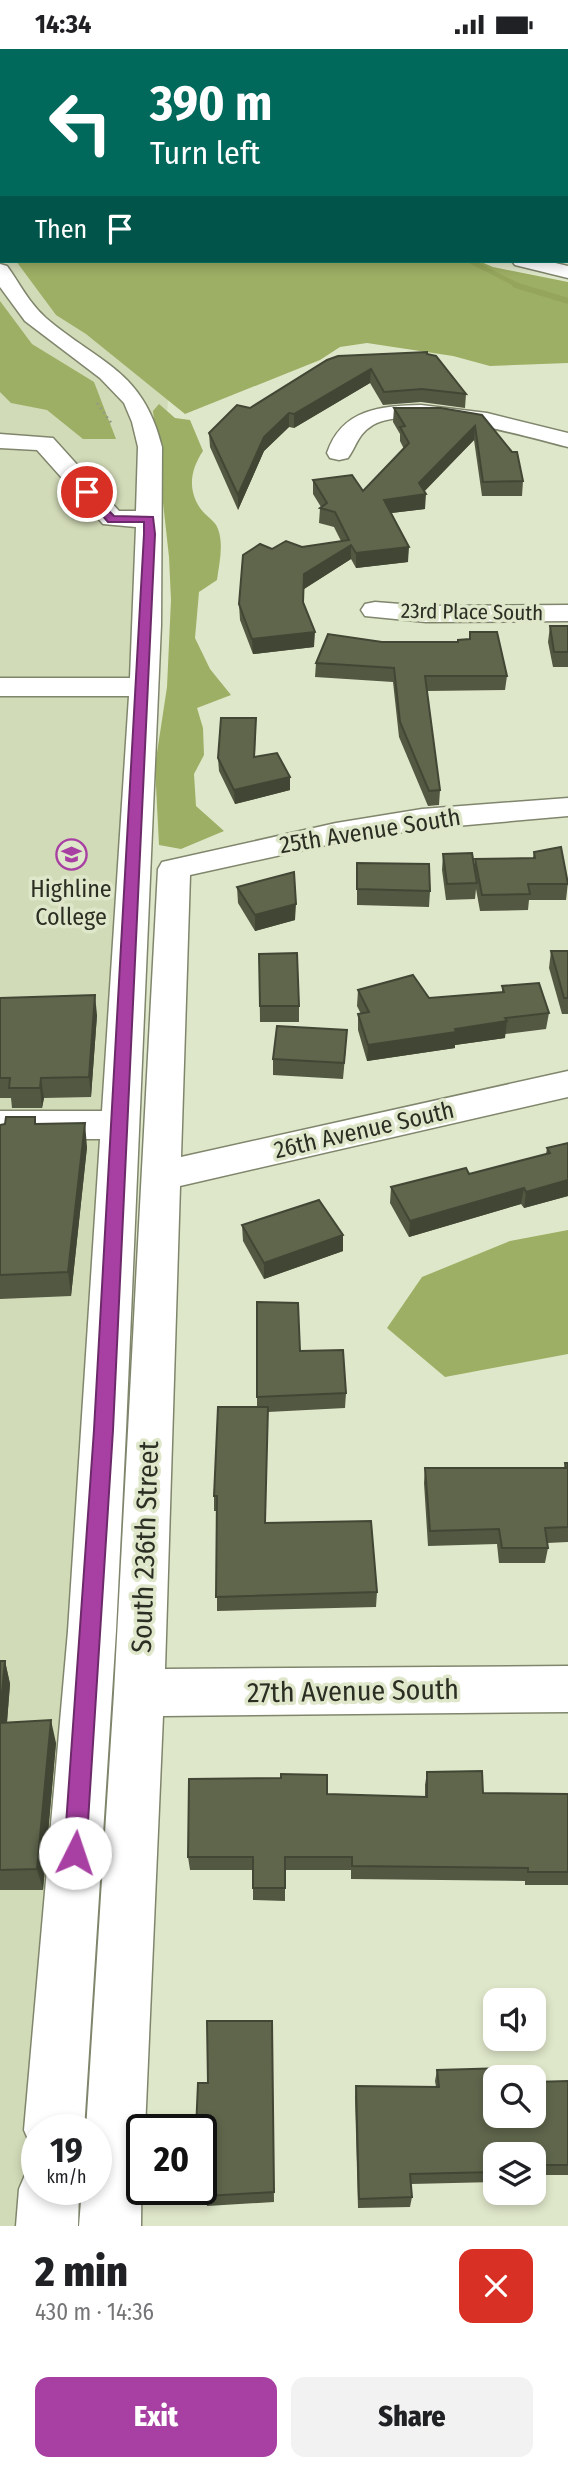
<!DOCTYPE html>
<meta charset="utf-8">
<style>
body{margin:0;font-family:"Fira Sans Condensed",sans-serif;background:#f2f2f2;color:#202124;height:100vh;display:flex;flex-direction:column;font-size:26px;white-space:nowrap}
*{box-sizing:border-box;margin:0}
p{font-size:23px;color:#757577}
.icon{flex:none;width:38px;height:38px;fill:none;stroke:currentColor;stroke-width:2;stroke-linecap:round;stroke-linejoin:round}
.map{position:relative;height:2177px;overflow:hidden}
.sheet{display:flex;flex-direction:column;background:#fff;flex:1}
.sheet>*{flex:none}
.top-card{position:absolute;left:0px;top:0px;width:569px;height:214px;box-shadow:0 4px 10px #0003;background:#00695c;color:#fff;overflow:hidden}
.fabs{position:absolute;left:483px;top:1939px;display:grid;gap:14px}
.fabs a{display:grid;place-items:center;width:63px;height:63px;border-radius:14px;background:#fff;box-shadow:0 4px 10px #0003;font-size:35px}
.speed{position:absolute;left:21px;top:2065px;display:flex;gap:14px;font-size:35px;font-weight:700;text-align:center}
.speed>*{display:grid;place-content:center;width:91px;height:91px;border-radius:50%;background:#fff;box-shadow:0 4px 10px #0003;line-height:1}
.speed small{font-size:18px;font-weight:400}
.speed .limit{border:4px solid #111;border-radius:10px;background:#fff;color:#111}
.pin{position:absolute;display:grid;place-items:center;width:60px;height:60px;color:#fff;margin:-30px;border:4px solid #fff;border-radius:50%;box-shadow:0 2px 7px #0007}
.me{position:absolute;width:77px;margin:-38px;rotate:4deg;stroke-linejoin:round;filter:drop-shadow(0 0 5px #0008)}
.turn{display:flex;align-items:center;gap:24px;height:147px;padding:0 35px;font-size:32px}
.turn .icon{width:91px;height:91px;stroke-width:2.5}
.turn b{display:block;font-size:49px;line-height:60px}
.then{display:flex;align-items:center;height:66px;padding:0 35px;background:#0003;gap:14px;font-size:26px}
.round{display:grid;place-items:center;flex:none;width:74px;height:74px;border-radius:14px;background:#f2f2f2}
.summary{display:flex;align-items:center;justify-content:space-between;height:119px;padding:0 35px}
h1{font-size:42px;font-weight:800;line-height:52px}
.cta{display:flex;gap:14px;margin-top:auto;padding:14px 35px}
.cta a{flex:1;height:80px;border-radius:14px;background:#a840a3;color:#fff;font-size:28px;font-weight:800;line-height:80px;text-align:center}
.cta a+a{background:#f2f2f2;color:#202124}
.status{display:flex;justify-content:space-between;align-items:center;height:49px;padding:0 35px;background:#fff;direction:ltr}
.status svg{height:19px;fill:currentColor}
.map>svg:first-child{display:block}
.built{fill:#d2dbb8}
.forest{fill:#9daf64}
.lines{fill:none;stroke-linecap:round;stroke-linejoin:round}
.stream-far1{stroke:#95a65c;stroke-width:4.5}
.stream{stroke:#95a65c;stroke-width:6}
.minor-casing{stroke:#7f866c;stroke-width:3}
.major-casing{stroke:#7f866c;stroke-width:3}
.path-far1{stroke:#959b85;stroke-width:2;stroke-dasharray:2 2.5;stroke-linecap:butt}
.path{stroke:#959b85;stroke-width:2.5;stroke-dasharray:2 3.5;stroke-linecap:butt}
.minor{fill:#fff;fill-rule:evenodd}
.major{fill:#fff;fill-rule:evenodd}
.wall{fill:#525841}
.shaded-wall{fill:#424735}
.building{fill:#5f664c;stroke:#424735;stroke-width:2}
.route{fill:#a840a3;stroke:#6d2a6a;stroke-width:2}
.labels{text-anchor:middle;dominant-baseline:central;stroke-width:7;stroke-linejoin:round;paint-order:stroke}
.far-street-label{font-size:21px;fill:#2b2e23;stroke:#dfe7ca}
.street-label{font-size:24px;fill:#2b2e23;stroke:#dfe7ca}
.poi-label{font-size:24px;fill:#2b2e23;stroke:#dfe7ca}
.near-street-label{font-size:28px;fill:#2b2e23;stroke:#dfe7ca}
</style>
<div class="status"><b>14:34</b><svg viewBox="0 0 49 12"><path d="M0 12V9h3v3zM5 12V6h3v6zM10 12V3h3v9zM15 12V0h3v12zM26 1h20v11H26zM47 4h2v5h-2z"/></svg></div>
<div class="map">
<svg width="568" height="2177" viewBox="0 0 568 2177">
<rect width="100%" height="100%" fill="#dfe7ca"/>
<path class="built" d="M0,134L2,212H176L107,1401L37,2081V2140L62,2177H0Z"/>
<g class="forest">
<path d="M16,212H479L493,218L568,233V314L490,317L453,307L367,294L340,298L320,311L185,365L86,285L56,266Z"/>
<path d="M0,252L32,295L94,333L116,390H83L47,361L11,354L0,343Z"/>
<path d="M159,355L175,369L190,371L203,402C191,420 187,439 200,459C205,467 216,472 218,480C224,496 219,515 217,531L199,543L195,589L210,620L231,646L197,659L203,679L204,706L194,725L196,757L224,782L181,800L159,796L155,717L167,638L171,551L169,508L153,362Z"/>
<path d="M568,1181V1305L445,1328L387,1279L422,1228L510,1192Z"/>
</g>
<g class="lines">
<path class="stream-far1" d="M470,212L519,237"/>
<path class="stream" d="M515,236L568,252"/>
<defs>
<g id="minor">
<rect x="0" y="124" width="2" height="12"/>
<path d="M0,215L7,217C20,235 29,254 46,269C100,315 143,321 162,398L161,576L126,1381L116,1582L84,2081H37V2103L33,2102L24,2081L68,1582L100,1090H0V1062H102L129,647H0V629H130L136,478L103,475L37,401L0,399V385L53,389L119,462H136L138,398L132,373L124,354L100,329L25,272L0,238Z"/>
<path d="M421,356L487,364L568,384V398C524,387 413,354 373,376C358,385 357,396 348,409L339,411L330,409L327,404C342,360 380,357 421,356Z"/>
<path d="M375,553L426,557L568,556V572L426,573L365,567L361,561L365,555Z"/>
<path d="M568,749V767L422,780L336,794L190,826L181,1108L568,1022V1048L180,1137L165,1620L568,1617V1663L163,1667L145,2081H142L141,2177H79L82,2140H96V2081H86L114,1644L158,820L162,813L336,774L422,760Z"/>
<path d="M37,2115V2140H79L78,2177H16L19,2140L28,2119Z"/>
</g>
<g id="major">
<path d="M373,0H389L390,2H374Z"/>
<path d="M512,212H547L568,217V229L515,216Z"/>
</g>
</defs>
<use href="#minor" class="minor-casing"/>
<use href="#major" class="major-casing"/>
<path class="path-far1" d="M0,187L2,202"/>
<path class="path" d="M97,354L112,375"/>
<use href="#minor" class="minor"/>
<use href="#major" class="major"/>
</g>
<g class="wall">
<path d="M0,0L2,2V72H0Z"/>
<path d="M568,0V98H567V2Z"/>
<path d="M427,305L466,345L465,359L421,353L383,356L370,334L294,379L289,378L264,402L238,461L210,398L209,384L327,311Z"/>
<path d="M394,359L482,366L523,432L522,447H482L474,391L424,442L425,460L391,464L408,513L356,519L351,510L304,540L303,554L314,598L253,605L240,571L239,555L272,500L302,498L341,492L334,478L319,474L320,459L321,458L313,445V431L363,442L404,400L400,392V385L393,373Z"/>
<path d="M550,577H568V618H553L548,593Z"/>
<path d="M470,583L507,627L505,641L427,642L440,741L439,756L428,757L399,688L393,633L315,628L316,614L382,593H457L458,591L469,590Z"/>
<path d="M256,669L255,707L290,741L235,755L219,722L218,709Z"/>
<path d="M534,803L568,833L566,851H529L528,861L480,862L476,840L475,850L446,851L442,821L443,805L474,818L475,810L533,809Z"/>
<path d="M357,814L430,842L429,858L357,856Z"/>
<path d="M237,838L295,871L255,882L238,854Z"/>
<path d="M551,902H568V965H562L549,919Z"/>
<path d="M259,905L299,957V973H260Z"/>
<path d="M502,937L549,964L546,980L505,985V989L455,996V999L367,1012L358,981V965H361L357,957L358,941L429,949L502,943Z"/>
<path d="M0,949L97,966L91,1048L44,1049L42,1059H12L11,1049H0Z"/>
<path d="M346,997L343,1030L273,1026V1010Z"/>
<path d="M35,1068L36,1075L87,1098L71,1247L0,1250V1076L5,1075Z"/>
<path d="M568,1094V1147L524,1159L521,1155L409,1188L390,1154L391,1138L469,1125L546,1105L547,1099Z"/>
<path d="M242,1176L343,1202L264,1230L243,1192Z"/>
<path d="M257,1253L300,1302L346,1344L345,1359L268,1363L265,1474L377,1543L376,1558L217,1562V1462H214V1447L257,1358Z"/>
<path d="M565,1414H568V1493L547,1494L548,1499L545,1514H499L497,1495L428,1497L424,1434L425,1419H564Z"/>
<path d="M0,1612H5L10,1635L7,1674L56,1694L43,1841H0Z"/>
<path d="M427,1723L483,1744L568,1745V1836H525V1832L351,1830V1821H285V1852L253,1851V1821H190L188,1808L327,1745L425,1748V1736Z"/>
<path d="M272,1972L274,2153L207,2157L206,2147L207,2122H201V2081L208,2034Z"/>
<path d="M437,2021L495,2067L568,2032V2126H534V2105H495V2133L411,2135L412,2148L410,2158L358,2159L355,2048L356,2037L436,2038L435,2032Z"/>
</g>
<g class="shaded-wall">
<path d="M371,320L370,334L294,379V365Z"/>
<path d="M289,364V378L264,402L238,461V446L264,388Z"/>
<path d="M475,377L474,391L421,446L426,445L425,460L383,465L384,451L419,434Z"/>
<path d="M351,496V510L304,540V525Z"/>
<path d="M409,498L408,513L356,519V504Z"/>
<path d="M315,583L314,598L253,605L252,590Z"/>
<path d="M290,728V741L235,755L234,741Z"/>
<path d="M296,855L295,871L255,882V866Z"/>
<path d="M95,946L97,966L91,1048L89,1028Z"/>
<path d="M507,972L505,989L455,996V999L367,1012L368,996L455,980Z"/>
<path d="M41,1029L44,1049L42,1059L40,1039Z"/>
<path d="M85,1074L87,1098L71,1247L68,1223Z"/>
<path d="M568,1131V1147L524,1159L526,1143Z"/>
<path d="M524,1139L521,1155L409,1188L410,1172Z"/>
<path d="M343,1186V1202L264,1230V1214Z"/>
<path d="M5,1612L10,1635L5,1697L0,1678V1665Z"/>
<path d="M51,1671L56,1694L43,1841L37,1820Z"/>
</g>
<g class="building">
<path d="M0,0H328L329,2H2V52H0Z"/>
<path d="M445,0H568V36L567,37V2H445Z"/>
<path d="M567,44L568,48V85H567Z"/>
<path d="M427,303V305L436,307L466,345L422,340L384,343L371,320L294,365L289,364L264,388L238,446L209,384L237,356L250,359L327,311L338,307Z"/>
<path d="M394,359H441L482,366L512,403H517L523,432L483,433L475,377L419,434L426,445L384,451L409,498L356,504L351,496L304,525L303,553L315,583L252,590L239,555L243,506L260,495L272,500L286,492L302,498L349,491L335,463L320,459L327,454L313,431L352,426L363,442L409,394L400,378L405,377Z"/>
<path d="M550,577H568V603H554Z"/>
<path d="M470,583H497L507,627H425L440,741L429,742L400,673L394,619L316,614L328,585L382,593H458V591L470,590Z"/>
<path d="M221,669H256L254,708L277,704L290,728L234,741L218,709Z"/>
<path d="M561,798L568,835H528L530,845L482,846L475,810L535,809L534,803Z"/>
<path d="M472,804L477,834L447,835L443,805Z"/>
<path d="M357,814L429,815L430,842L357,840Z"/>
<path d="M294,823L296,855L255,866L237,838Z"/>
<path d="M551,902H568V949H564Z"/>
<path d="M297,904L299,957H260L259,905Z"/>
<path d="M413,926L429,949L504,943L502,937L539,934L549,964L505,969L507,972L455,980L456,983L368,996L358,965L369,963L358,941Z"/>
<path d="M95,946L89,1028L41,1029L40,1039H9L10,1029H0V949Z"/>
<path d="M277,977L347,981L344,1014L273,1010Z"/>
<path d="M6,1068H35V1075L85,1074L68,1223L0,1226V1076L5,1075Z"/>
<path d="M568,1094V1131L526,1143L524,1139L410,1172L391,1138L466,1119L469,1125L550,1104L547,1099Z"/>
<path d="M319,1151L343,1186L264,1214L242,1176Z"/>
<path d="M257,1253L298,1254L300,1302L343,1301L346,1344L257,1348Z"/>
<path d="M218,1358H268L265,1474L371,1472L377,1543L216,1548L217,1447H214Z"/>
<path d="M565,1414H568V1478L545,1479L548,1499H502L499,1480L430,1482L425,1419H566Z"/>
<path d="M0,1612H5L0,1665Z"/>
<path d="M51,1671L37,1820L0,1821V1674Z"/>
<path d="M482,1722L483,1744L568,1745V1823H528V1819L352,1817V1808H285V1839H253V1808H188L189,1730L281,1729V1725L327,1726V1745L427,1748V1723Z"/>
<path d="M207,1972H272L274,2143L206,2147L207,2112H201V2081H196L198,2034H208Z"/>
<path d="M506,2019L507,2028H495V2067H534V2033L568,2032V2116H534V2105H495V2123L410,2125L412,2148L359,2150L356,2037L439,2038L437,2021Z"/>
</g>
<path class="route" d="M87,440L114,467L153,468L155,485L113,1381L86,1804L83,1811L75,1815L67,1811L64,1804L94,1381L144,485V473H108L82,443Z"/>
<defs>
<symbol id="university-ring" viewBox="-11 -11 22 22"><circle r="9.5" fill="#dfe7ca" stroke="#a840a3" stroke-width="1.5"/><path d="M0-5L7-2L0 1L-7-2ZM-4 1L0 2.5L4 1V4Q0 6-4 4Z" fill="#a840a3"/></symbol>
</defs>
<g fill-rule="evenodd">
<use href="#university-ring" x="54" y="788" width="35" height="35"/>
</g>
<g class="labels">
<g class="far-street-label">
<text transform="translate(472 563) rotate(1)">23rd Place South</text>
</g>
<g class="street-label">
<text transform="translate(370 782) rotate(-9)">25th Avenue South</text>
<text transform="translate(364 1081) rotate(-13)">26th Avenue South</text>
</g>
<g class="poi-label">
<text x="71" y="840">Highline<tspan x="71" dy="28">College</tspan></text>
</g>
<g class="near-street-label">
<text transform="translate(145 1498) rotate(-88)">South 236th Street</text>
<text transform="translate(353 1642) rotate(-1)">27th Avenue South</text>
</g>
</g>
</svg>
<div class="fabs">
<a><svg class="icon" aria-label="sound" viewBox="0 0 24 24"><path d="M4 9h4l5-4v14l-5-4H4zM17 9q2 3 0 6"/></svg></a>
<a><svg class="icon" aria-label="search" viewBox="0 0 24 24"><circle cx="10" cy="10" r="6"/><path d="M15 15l6 6"/></svg></a>
<a><svg class="icon" aria-label="layers" viewBox="0 0 24 24"><path d="M12 4l9 5-9 5-9-5zM3 14l9 5 9-5"/></svg></a>
</div>
<div class="speed"><div>19<small>km/h</small></div><div class="limit">20</div></div>
<div class="pin" style="left:87px;top:443px;background:#d93025"><svg class="icon" aria-label="arrive" viewBox="0 0 24 24"><path d="M6 21V4h12l-3 4 3 4H6"/></svg></div>
<svg class="me" style="left:75px;top:1804px" viewBox="-20 -20 40 40"><circle r="19" fill="#fff"/><path d="M0-13L10 11 0 6-10 11z" fill="#a840a3"/></svg>
<div class="top-card">
<div class="turn"><svg class="icon" aria-label="left" viewBox="0 0 24 24"><path d="M17 20v-9H6M10 6l-5 5 5 5"/></svg><div><b>390 m</b>Turn left</div></div>
<div class="then">Then<svg class="icon" aria-label="arrive" viewBox="0 0 24 24"><path d="M6 21V4h12l-3 4 3 4H6"/></svg></div>
</div>
</div>
<section class="sheet">
<div class="summary"><div><h1>2 min</h1><p>430 m · 14:36</p></div><a class="round" style="background:#d93025;color:#fff"><svg class="icon" aria-label="close" viewBox="0 0 24 24"><path d="M6 6l12 12M18 6L6 18"/></svg></a></div>
<div class="cta"><a>Exit</a><a>Share</a></div>
</section>
